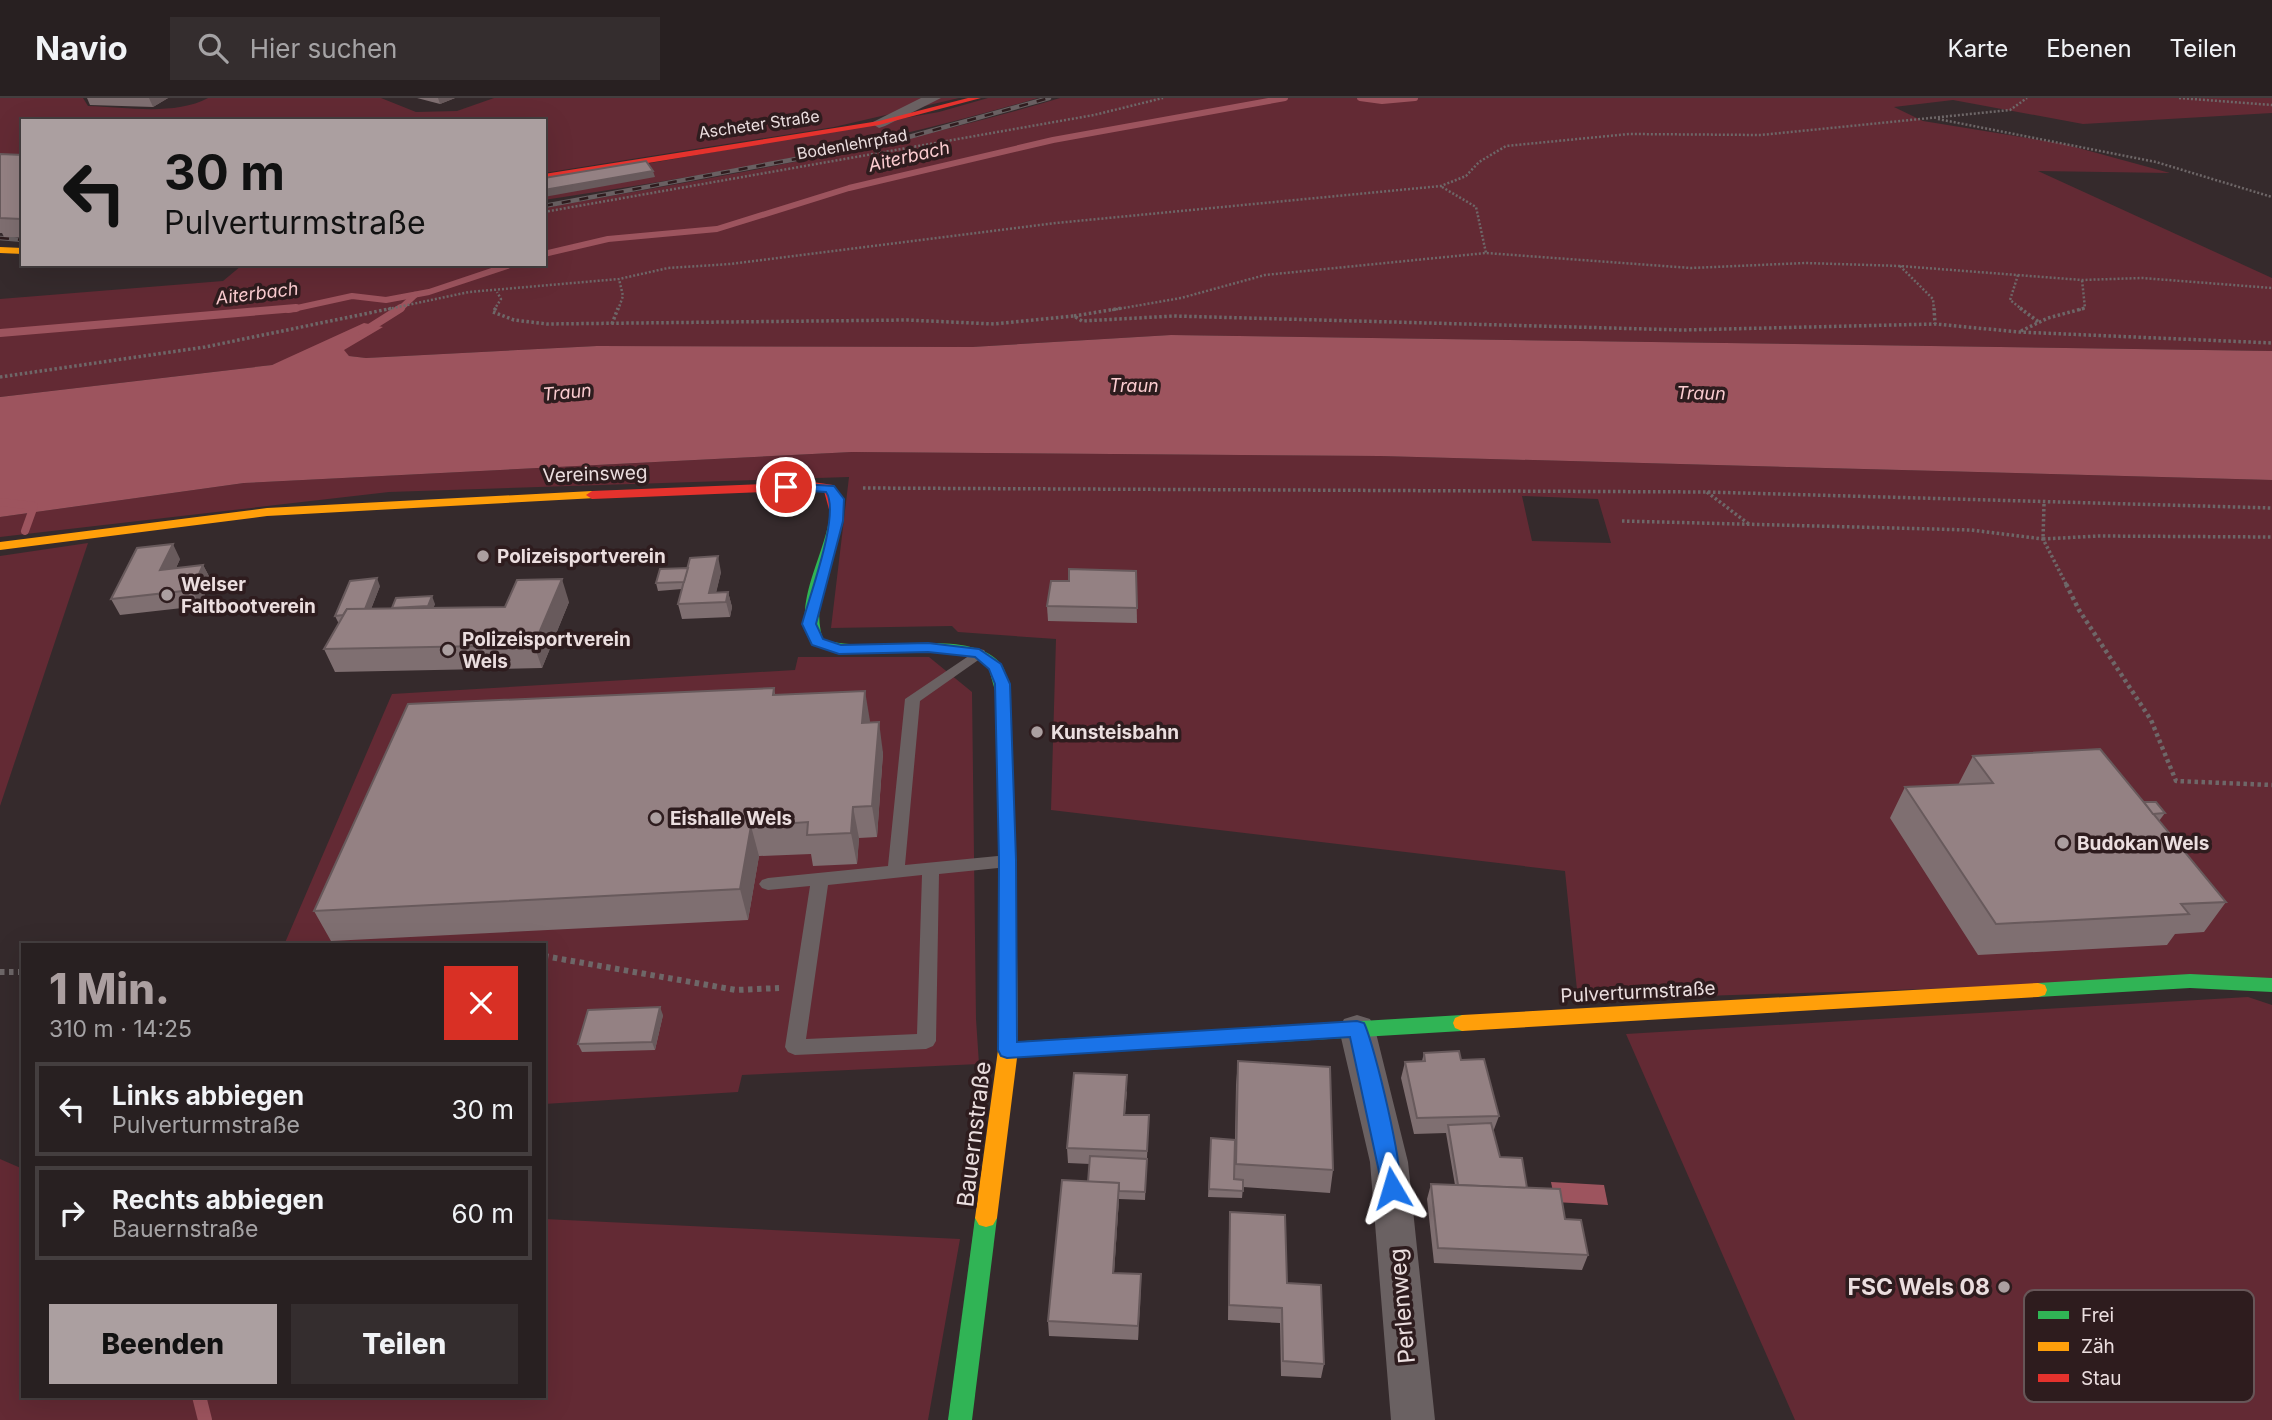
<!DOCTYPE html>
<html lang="de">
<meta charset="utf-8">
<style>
body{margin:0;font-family:Inter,sans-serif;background:#342d2e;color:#f1f3f6;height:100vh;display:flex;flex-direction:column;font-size:26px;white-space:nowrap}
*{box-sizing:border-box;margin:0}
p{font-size:23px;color:#a5a3a5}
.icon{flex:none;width:38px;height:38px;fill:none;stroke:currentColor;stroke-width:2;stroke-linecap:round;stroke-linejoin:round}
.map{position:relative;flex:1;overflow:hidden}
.side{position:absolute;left:21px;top:845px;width:525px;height:455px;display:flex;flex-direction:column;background:#282021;border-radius:0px;box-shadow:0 7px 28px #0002,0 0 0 2px #443e3f}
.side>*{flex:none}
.banner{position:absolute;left:21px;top:21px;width:525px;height:147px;border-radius:0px;box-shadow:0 7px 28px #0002,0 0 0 2px #443e3f;background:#ab9fa0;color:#111;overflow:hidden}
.pin{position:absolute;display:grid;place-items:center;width:60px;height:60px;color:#fff;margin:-30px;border:4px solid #fff;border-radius:50%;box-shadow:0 2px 7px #0007}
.me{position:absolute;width:77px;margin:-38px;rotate:353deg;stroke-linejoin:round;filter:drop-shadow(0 0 5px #0008)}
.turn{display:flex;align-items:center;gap:24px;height:147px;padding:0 28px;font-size:32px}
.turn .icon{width:91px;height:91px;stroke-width:2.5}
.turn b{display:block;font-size:49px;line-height:60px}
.round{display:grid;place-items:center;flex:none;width:74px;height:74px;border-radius:0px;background:#342d2e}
.summary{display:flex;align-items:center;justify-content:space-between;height:119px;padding:0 28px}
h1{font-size:42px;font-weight:800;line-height:52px;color:#ab9fa0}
.action{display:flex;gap:14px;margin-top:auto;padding:14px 28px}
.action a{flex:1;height:80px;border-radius:0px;background:#ab9fa0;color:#111;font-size:28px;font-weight:800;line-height:80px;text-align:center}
.action a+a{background:#342d2e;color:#f1f3f6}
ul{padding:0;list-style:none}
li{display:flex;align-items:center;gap:21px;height:94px;margin:0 14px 10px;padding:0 14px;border:4px solid #443e3f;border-radius:0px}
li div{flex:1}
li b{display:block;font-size:26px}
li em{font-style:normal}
header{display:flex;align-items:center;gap:42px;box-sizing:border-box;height:98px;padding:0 35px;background:#282021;border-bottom:2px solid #443e3f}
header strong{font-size:33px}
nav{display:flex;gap:38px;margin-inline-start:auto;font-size:24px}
.search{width:490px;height:63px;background:#342d2e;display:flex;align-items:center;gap:18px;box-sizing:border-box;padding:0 24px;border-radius:0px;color:#a5a3a5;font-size:26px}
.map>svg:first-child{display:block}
.green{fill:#632a34;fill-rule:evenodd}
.water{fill:#9d545e}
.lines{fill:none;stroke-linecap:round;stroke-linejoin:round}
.stream-far2{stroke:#9d545e;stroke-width:6}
.stream-far1{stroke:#9d545e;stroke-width:8}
.stream{stroke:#9d545e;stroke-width:14}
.path-far3{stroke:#6e6768;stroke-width:2.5;stroke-dasharray:2 2;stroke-linecap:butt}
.path-far2{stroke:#6e6768;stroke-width:3.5;stroke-dasharray:2.5 2.5;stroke-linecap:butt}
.path-far1{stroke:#6e6768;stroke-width:4.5;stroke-dasharray:3.5 3.5;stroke-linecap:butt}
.path{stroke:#6e6768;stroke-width:6;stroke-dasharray:4.5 4.5;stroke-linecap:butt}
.lane{fill:#6a6162;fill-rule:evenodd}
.street{fill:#6a6162;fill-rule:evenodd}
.fast{fill:#30b455;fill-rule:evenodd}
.slow{fill:#ff9f0a;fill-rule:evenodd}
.jam{fill:#e5322d;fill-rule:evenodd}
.rail-casing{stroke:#696062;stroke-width:4.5}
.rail{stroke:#2e1c1e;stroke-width:2.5;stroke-dasharray:9;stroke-linecap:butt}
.wall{fill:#7f6f71}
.shaded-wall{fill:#685a5c}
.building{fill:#948183;stroke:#685a5c;stroke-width:2}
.route{fill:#1a73e8;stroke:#114b97;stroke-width:2}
.poi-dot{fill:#ab9fa0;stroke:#2e1c1e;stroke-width:2.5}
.labels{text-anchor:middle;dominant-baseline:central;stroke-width:7;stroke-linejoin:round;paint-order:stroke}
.far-street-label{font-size:16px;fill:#ebdedf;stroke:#2e1c1e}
.far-water-label{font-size:18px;font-style:italic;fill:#fbccd0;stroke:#2e1c1e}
.street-label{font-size:19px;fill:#ebdedf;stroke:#2e1c1e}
.poi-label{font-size:19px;font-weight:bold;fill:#ebdedf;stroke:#2e1c1e;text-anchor:start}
.near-street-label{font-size:23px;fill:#ebdedf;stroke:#2e1c1e}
.near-poi-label{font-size:23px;font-weight:bold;fill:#ebdedf;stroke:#2e1c1e;text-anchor:end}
.key{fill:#2e1c1e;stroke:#675658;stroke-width:2}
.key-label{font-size:19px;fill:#ebdedf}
</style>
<header>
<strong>Navio</strong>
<div class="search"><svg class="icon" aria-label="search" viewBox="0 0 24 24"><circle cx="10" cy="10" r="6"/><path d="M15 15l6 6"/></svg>Hier suchen</div>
<nav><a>Karte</a><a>Ebenen</a><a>Teilen</a></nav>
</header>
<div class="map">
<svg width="2272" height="1322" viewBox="0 0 2272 1322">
<rect width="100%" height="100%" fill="#352a2c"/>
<g class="green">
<path d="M0,0H83L88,8C125,9 175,18 208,0H381L416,14L457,13L494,0H959L834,29L544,75V23H23V70L0,69Z"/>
<path d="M988,0H1038C877,48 710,77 544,102V84L939,14Z"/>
<path d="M1060,0H2272V15L2083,26L1953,2L1894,9L1923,23L2064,46L2170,75L2038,73L2272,180V253L1171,237L972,249L597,248L366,260L349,258L343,252L318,249L272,267L0,299V201L223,183L241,168L260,166H544V110C718,78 891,51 1060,0Z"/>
<path d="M852,354L1380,358L2272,382V880L1578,902L1565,773L1051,712L1056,541L958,534L952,528L831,530L849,379L389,394L0,439V419L244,385ZM1522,398L1598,401L1611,445L1532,443Z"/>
<path d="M88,445L0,708V458Z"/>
<path d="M798,559H929L972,594L976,921L979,966L742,977L738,994L544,1006V847H284L392,596L795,572Z"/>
<path d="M2248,899L2272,907V1322H1795L1626,936Z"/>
<path d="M0,1061L23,1071V1298H544V1121L960,1141L928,1322H0Z"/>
</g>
<g class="water">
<path d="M364,225L383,229L344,252L349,258L366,260L597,248L972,249L1171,237L2272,253V382L1380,358L852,354L244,385L0,419V299L272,267Z"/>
<path d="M1551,1084L1604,1087L1608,1107L1555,1104Z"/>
</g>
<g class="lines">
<g class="stream-far2">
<path d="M1360,0L1382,3L1415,0"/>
<path d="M544,156L608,141L717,131L849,90L1053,42L1285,0"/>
<path d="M288,212L352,198L386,202L429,194L513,166"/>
<path d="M399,212L415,197"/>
</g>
<g class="stream-far1">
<path d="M363,234L401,210"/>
<path d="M0,235L296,210"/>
<path d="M0,404L34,408L25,433"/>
</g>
<path class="stream" d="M199,1298L205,1322"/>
<g class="path-far3">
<path d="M2179,0L2272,7"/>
<path d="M1938,21L2156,64L2272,99"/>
<path d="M1442,89L1476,109L1486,155"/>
<path d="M544,114L1094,17L1163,0"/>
<path d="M1900,168L1933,201L1934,212"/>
<path d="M2018,177L2010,202L2023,212"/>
<path d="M384,212L469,194L619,181L668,170L730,166L1056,125L1441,88L1466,78L1479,64L1506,48L1629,36L1761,37L2010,12L2027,0"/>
<path d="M494,212L501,201L497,194"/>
<path d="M618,212L623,198L619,181"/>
<path d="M1112,212L1181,200L1265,177L1486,155L1691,170L1805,165L1900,168L2082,182L2142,180L2272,190"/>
<path d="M2079,212L2085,210L2082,182"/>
</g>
<g class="path-far2">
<path d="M496,210L493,214L514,222L547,226L907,222L994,226L1074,218L1082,223L1174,218L1683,232L1935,226L2019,234L2272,245"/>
<path d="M1934,210L1935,226"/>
<path d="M2020,210L2040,225"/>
<path d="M1074,218L1122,210"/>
<path d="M612,226L618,210"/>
<path d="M2021,233L2048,220L2085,210"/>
<path d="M0,279L205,249L393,210"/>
<path d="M863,390L1707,394L2272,410"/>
<path d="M1707,394L1750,427"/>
<path d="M2044,406L2043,441L2098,438L2272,439"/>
<path d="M1622,423L1971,432L2043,441L2067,488"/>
</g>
<path class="path-far1" d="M2066,486L2079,512L2151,622L2176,683L2272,687"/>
<g class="path">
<path d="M544,858L736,892L779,890"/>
<path d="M0,874H23"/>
</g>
<g class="lane">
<path d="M190,166L184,170L179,167L180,166Z"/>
<path d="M979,551L984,552L986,555L984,558L920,603L905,767L1008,757L1014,759L1016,763L1014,767L1008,769L939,776L936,943L933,948L926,951L795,957L788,954L785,949L810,788L768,792L762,790L759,786L762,782L768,780L888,768L905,601ZM922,777L917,936L806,941L828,787Z"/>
</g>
<g class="street">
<path d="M921,0H941L885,28L879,30L871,25Z"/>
<path d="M1357,917L1370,921L1375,931L1408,1064L1435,1322H1391L1370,1064L1339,931L1344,921Z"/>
</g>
<g class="fast">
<path d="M836,411L842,415C839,457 809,499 823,541C869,558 969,527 1001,566C1007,573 1008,588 1009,597L1007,600H997L989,571L975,559L928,553L839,556L812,547C790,507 826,457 830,415Z"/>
<path d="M2190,876L2272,880V894L2190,890L2038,899L2031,897L2029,892L2031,887L2038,885Z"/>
<path d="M1462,917L1469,920L1471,925L1469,930L1462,933L1008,960L1001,958L998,952L1001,946L1008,944Z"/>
<path d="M986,1111L993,1113L997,1120L972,1322H948L975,1120L979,1113Z"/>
</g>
<g class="slow">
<path d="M0,149L23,150V156L0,155Z"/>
<path d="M592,393L596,394V400L267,418L0,452V444L267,410Z"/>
<path d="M1002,592L1009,597L1016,763L1018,952L997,1120L993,1127L986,1129L979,1127L975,1120L998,952L1000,763L995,597Z"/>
<path d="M2038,885L2045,887L2047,892L2045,897L2038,899L1462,933L1455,930L1453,925L1455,920L1462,917Z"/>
</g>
<g class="jam">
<path d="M968,0H981L879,27L544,82V76L879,23Z"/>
<path d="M813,384L833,387L842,415L841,418L836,419L830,415L824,393L813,392L592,401L586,397L592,393Z"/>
</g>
<defs>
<g id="rail">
<path d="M544,108L898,42L1049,0"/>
<path d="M0,140L23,142"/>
</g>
</defs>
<use href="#rail" class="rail-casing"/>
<use href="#rail" class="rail"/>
</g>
<g class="wall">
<path d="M87,0H168L153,9L90,7Z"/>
<path d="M417,0H455L440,6Z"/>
<path d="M0,56L23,57V139H4L2,135H0Z"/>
<path d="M180,461L176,470L203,467L211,482L200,508L120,517L111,501Z"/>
<path d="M1136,473L1137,525L1048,523L1047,508L1069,483Z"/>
<path d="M721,474L716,494H728L732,509L730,519L682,521L678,506L682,491L658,493L656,485Z"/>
<path d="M380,488L371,511L392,510L435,506L433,510L505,509L569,504L542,570L335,574L324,551L339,526L335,518Z"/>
<path d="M774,590L775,597L870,625L883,655L877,739L859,740L857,766L813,768L811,756L759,758L748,822L331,843L314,813Z"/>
<path d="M1973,658L2144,704L2165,715L2159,723L2226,804L2204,834L2175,836L2167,847L1978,857L1890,720L1905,689L1958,687Z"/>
<path d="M663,917L655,952L582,954L578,946Z"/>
<path d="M1424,955L1461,962L1499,1018L1493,1034L1500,1059L1527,1090L1565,1121L1588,1157L1582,1172L1434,1165L1427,1101L1431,1086L1455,1087L1446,1035L1414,1036L1401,980L1405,964L1422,963Z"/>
<path d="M1238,963L1333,1072L1330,1095L1243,1089L1242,1100L1208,1099L1211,1040L1235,1042L1236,987Z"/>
<path d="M1127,993L1125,1017H1149L1145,1102L1119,1101L1114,1175L1141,1176L1138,1242L1049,1238L1048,1223L1088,1084L1090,1066L1068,1065L1067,1050Z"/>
<path d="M1230,1114L1287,1185L1324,1266L1321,1280L1281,1278L1280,1225L1228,1222L1229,1130Z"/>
</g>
<g class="shaded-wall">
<path d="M149,0H168L153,9Z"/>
<path d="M438,0H455L440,6Z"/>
<path d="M653,73L655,79L544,99V92Z"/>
<path d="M173,446L180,461L168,487L160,472Z"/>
<path d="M718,458L721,474L714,504L709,495Z"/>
<path d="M203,467L211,482L200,508L192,492Z"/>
<path d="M377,480L380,488L366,524L363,516Z"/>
<path d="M562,481L569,504L542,570L534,547Z"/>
<path d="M728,494L732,509L730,519L726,504Z"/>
<path d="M432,498L435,506L431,516L428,508Z"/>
<path d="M865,593L870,623L867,655L862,625Z"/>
<path d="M879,624L883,655L877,739L872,708Z"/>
<path d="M853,709L859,740L857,766L851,735Z"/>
<path d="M751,728L759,758L748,822L740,791Z"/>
<path d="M660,909L663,917L655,952L652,944Z"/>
<path d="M1119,1085V1100L1113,1190V1175Z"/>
<path d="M1141,1176V1192L1138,1242V1228Z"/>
</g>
<g class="building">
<path d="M0,56L23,57V120L21,121L0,120Z"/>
<path d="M646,63L653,73L544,92V80Z"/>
<path d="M173,446L160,472L203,467L192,492L111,501L137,450Z"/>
<path d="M718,458L709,495L728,494L726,504L678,506L690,460Z"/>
<path d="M688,470L684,484L656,485L660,471Z"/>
<path d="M1069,471L1136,473L1137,510L1047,508L1051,483H1069Z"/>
<path d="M377,480L365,511H347L343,517L335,518L350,483Z"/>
<path d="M562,481L534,547L324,551L347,511L505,509L517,482Z"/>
<path d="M432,498L428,508L392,510L396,500Z"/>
<path d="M774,590L773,597L865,593L862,625L879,624L872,708L853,709L851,735L807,737L808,724L751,728L740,791L314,813L408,606Z"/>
<path d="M2100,651L2226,804L2181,806L2189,816L1996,826L1905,689L1993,685L1973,658Z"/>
<path d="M2144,704H2156L2165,715L2153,716Z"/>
<path d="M660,909L652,944L578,946L588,912Z"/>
<path d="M1459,953L1461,962L1484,961L1499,1018L1417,1020L1405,964L1425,963L1424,955Z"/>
<path d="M1238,963L1330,969L1333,1072L1236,1066Z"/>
<path d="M1074,975L1127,977L1124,1017H1149L1147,1053L1067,1050Z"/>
<path d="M1491,1025L1500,1059L1522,1060L1527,1090L1458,1087L1448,1027Z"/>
<path d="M1211,1040L1235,1042L1234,1081L1243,1082V1093L1209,1091Z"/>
<path d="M1090,1058L1147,1061L1145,1094L1119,1093V1085L1088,1084Z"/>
<path d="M1062,1082L1119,1085L1113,1175L1141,1176L1138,1228L1048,1223Z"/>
<path d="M1431,1086L1560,1091L1565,1121L1581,1122L1588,1157L1438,1150Z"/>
<path d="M1230,1114L1285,1117L1287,1185L1321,1187L1324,1266L1283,1263L1282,1210L1229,1207Z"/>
</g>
<path class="route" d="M786,385L834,388L844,401L843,423L816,526L823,541L841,547L928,545L979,551L1001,566L1010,586L1016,762L1017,944L1357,923L1364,925C1374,945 1407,1080 1399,1097L1392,1099L1384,1097L1350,939L1007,960L1001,958L998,952L999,762L995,586L989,571L975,559L928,554L839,556L812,547L802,526C809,499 841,415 826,394L782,391V386Z"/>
<g class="poi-dot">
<circle cx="483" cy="458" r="7"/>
<circle cx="167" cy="497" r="7"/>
<circle cx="448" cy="552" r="7"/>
<circle cx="1037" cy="634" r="7"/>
<circle cx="656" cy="720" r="7"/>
<circle cx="2063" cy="745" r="7"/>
<circle cx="2004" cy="1189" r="7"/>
</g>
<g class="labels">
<g class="far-street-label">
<text transform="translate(759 26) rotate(-8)">Ascheter Straße</text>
<text transform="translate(852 46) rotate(-10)">Bodenlehrpfad</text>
</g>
<g class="far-water-label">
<text transform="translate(909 58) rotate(-13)">Aiterbach</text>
<text transform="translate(257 195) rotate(-7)">Aiterbach</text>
<text x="1134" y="287">Traun</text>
<text transform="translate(567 294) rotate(-5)">Traun</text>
<text transform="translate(1701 295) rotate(1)">Traun</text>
</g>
<g class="street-label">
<text transform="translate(595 376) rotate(-2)">Vereinsweg</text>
<text transform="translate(1638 894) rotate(-3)">Pulverturmstraße</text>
</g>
<g class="poi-label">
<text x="497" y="458">Polizeisportverein</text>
<text x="181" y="486">Welser<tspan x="181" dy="22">Faltbootverein</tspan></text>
<text x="462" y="541">Polizeisportverein<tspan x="462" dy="22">Wels</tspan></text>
<text x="1051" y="634">Kunsteisbahn</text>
<text x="670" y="720">Eishalle Wels</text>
<text x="2077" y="745">Budokan Wels</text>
</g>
<g class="near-street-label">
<text transform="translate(974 1036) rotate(-83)">Bauernstraße</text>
<text transform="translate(1402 1208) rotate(-95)">Perlenweg</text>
</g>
<g class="near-poi-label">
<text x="1990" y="1189">FSC Wels 08</text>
</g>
</g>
<rect x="2024" y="1192" width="230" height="112" rx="10" class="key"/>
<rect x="2038" y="1213" width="31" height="8" fill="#30b455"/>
<rect x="2038" y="1244" width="31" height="9" fill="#ff9f0a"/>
<rect x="2038" y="1276" width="31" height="8" fill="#e5322d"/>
<g class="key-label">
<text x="2081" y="1224">Frei</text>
<text x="2081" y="1255">Zäh</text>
<text x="2081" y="1287">Stau</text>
</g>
</svg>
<div class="pin" style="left:786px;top:389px;background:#d93025"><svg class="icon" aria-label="arrive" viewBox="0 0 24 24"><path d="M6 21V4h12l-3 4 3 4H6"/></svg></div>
<svg class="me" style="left:1392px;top:1090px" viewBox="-20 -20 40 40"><path d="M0-17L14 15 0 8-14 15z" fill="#1a73e8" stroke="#fff" stroke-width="4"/></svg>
<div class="banner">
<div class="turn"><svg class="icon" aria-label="left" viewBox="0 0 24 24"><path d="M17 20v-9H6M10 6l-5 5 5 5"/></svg><div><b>30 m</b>Pulverturmstraße</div></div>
</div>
<section class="side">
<div class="summary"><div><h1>1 Min.</h1><p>310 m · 14:25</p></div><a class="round" style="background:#d93025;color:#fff"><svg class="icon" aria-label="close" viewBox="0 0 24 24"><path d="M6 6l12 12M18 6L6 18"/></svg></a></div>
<ul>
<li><svg class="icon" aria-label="left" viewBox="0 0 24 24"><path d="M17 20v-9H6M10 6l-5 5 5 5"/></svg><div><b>Links abbiegen</b><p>Pulverturmstraße</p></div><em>30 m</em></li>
<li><svg class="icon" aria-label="right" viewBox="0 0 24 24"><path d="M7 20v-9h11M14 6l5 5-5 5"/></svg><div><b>Rechts abbiegen</b><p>Bauernstraße</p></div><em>60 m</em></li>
</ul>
<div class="action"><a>Beenden</a><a>Teilen</a></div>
</section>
</div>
